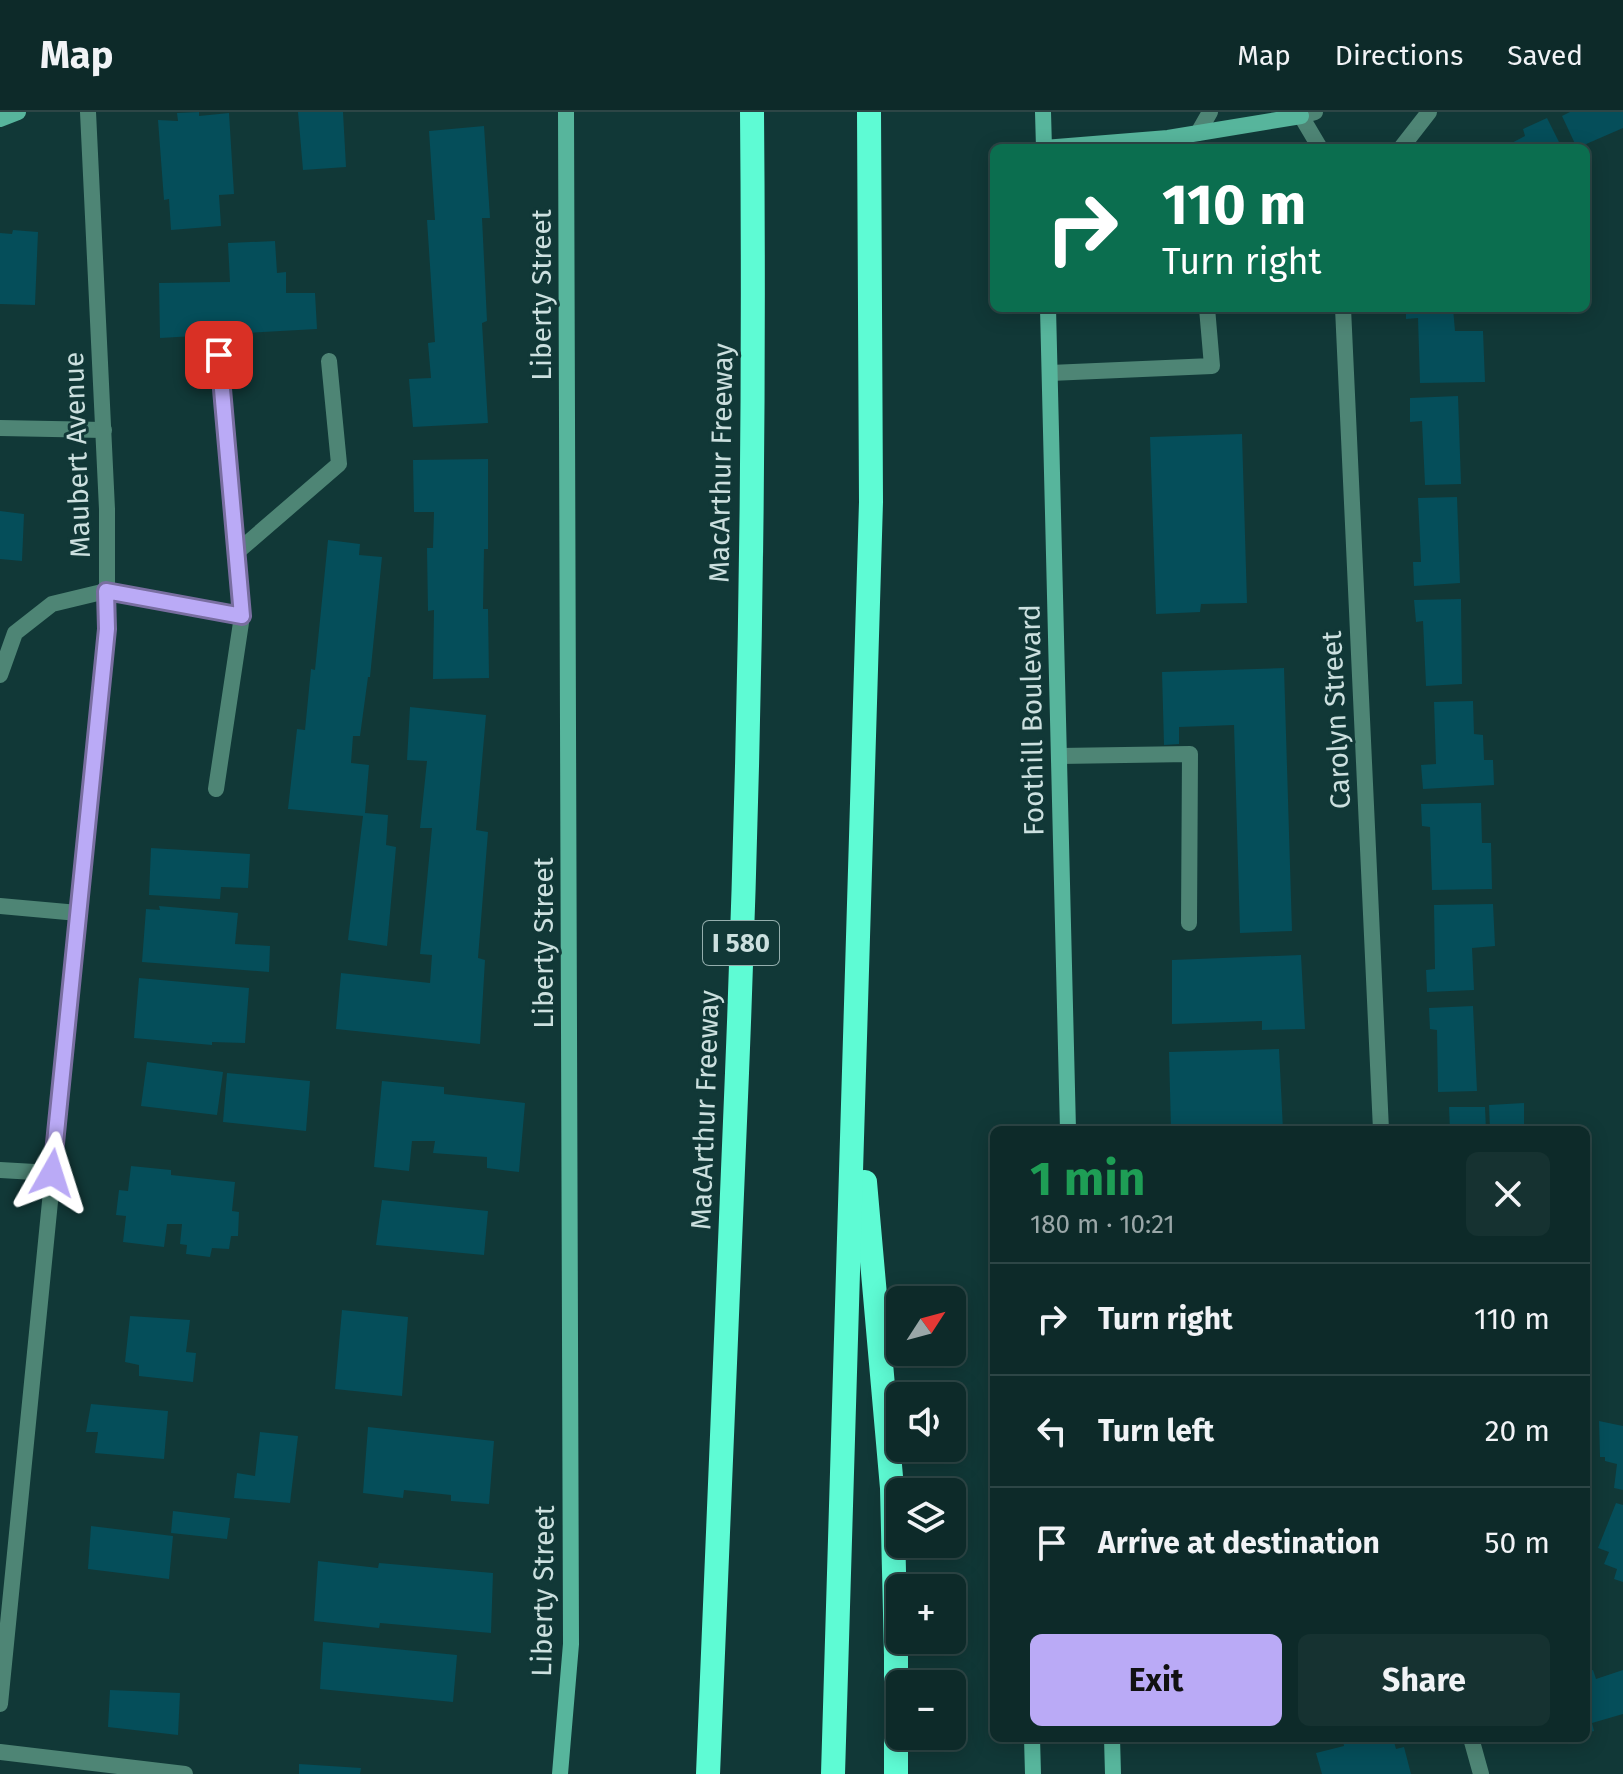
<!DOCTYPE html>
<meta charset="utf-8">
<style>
body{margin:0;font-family:"Fira Sans",sans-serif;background:#163231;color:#f1f3f6;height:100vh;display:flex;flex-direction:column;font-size:30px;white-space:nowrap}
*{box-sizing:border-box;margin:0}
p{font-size:26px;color:#9aa7a8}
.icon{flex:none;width:44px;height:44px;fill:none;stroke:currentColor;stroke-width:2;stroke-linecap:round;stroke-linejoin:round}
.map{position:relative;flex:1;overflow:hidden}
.sheet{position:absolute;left:990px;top:1014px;width:600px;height:616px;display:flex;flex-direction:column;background:#0d2a29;border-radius:12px;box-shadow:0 4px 20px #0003,0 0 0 2px #2d4646}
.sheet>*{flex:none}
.guide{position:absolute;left:990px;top:32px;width:600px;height:168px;border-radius:12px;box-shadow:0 4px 20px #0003,0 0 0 2px #2d4646;background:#0b6e4f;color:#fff;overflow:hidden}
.needle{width:52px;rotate:54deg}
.fabs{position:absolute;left:886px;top:1174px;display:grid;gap:16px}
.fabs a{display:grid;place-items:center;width:80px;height:80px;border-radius:12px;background:#0d2a29;box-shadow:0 4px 20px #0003,0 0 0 2px #2d4646;font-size:40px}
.pin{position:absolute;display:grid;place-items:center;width:68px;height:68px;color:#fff;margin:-34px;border-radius:16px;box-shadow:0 4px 12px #0006}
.me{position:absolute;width:88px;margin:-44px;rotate:6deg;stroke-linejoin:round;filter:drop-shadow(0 0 6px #0008)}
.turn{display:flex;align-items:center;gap:28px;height:168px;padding:0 40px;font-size:36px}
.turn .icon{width:104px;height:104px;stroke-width:2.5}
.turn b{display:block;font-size:56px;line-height:68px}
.round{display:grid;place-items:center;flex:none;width:84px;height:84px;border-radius:12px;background:#163231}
.head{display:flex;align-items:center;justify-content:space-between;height:136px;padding:0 40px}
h1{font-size:48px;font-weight:700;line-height:60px;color:#1e9e55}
.primary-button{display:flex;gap:16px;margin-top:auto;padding:16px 40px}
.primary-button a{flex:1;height:92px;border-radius:12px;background:#baaaf6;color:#111;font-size:32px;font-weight:700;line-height:92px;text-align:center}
.primary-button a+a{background:#163231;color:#f1f3f6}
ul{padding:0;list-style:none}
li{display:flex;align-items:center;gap:24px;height:112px;padding:0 40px;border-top:2px solid #2d4646}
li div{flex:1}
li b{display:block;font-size:30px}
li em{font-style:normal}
header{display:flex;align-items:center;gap:48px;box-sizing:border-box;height:112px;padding:0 40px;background:#0d2a29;border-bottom:2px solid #2d4646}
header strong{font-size:38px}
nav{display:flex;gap:44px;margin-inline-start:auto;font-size:28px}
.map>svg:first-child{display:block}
.building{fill:#054e5a}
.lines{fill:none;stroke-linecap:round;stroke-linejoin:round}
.lane{stroke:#4e8575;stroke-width:16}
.street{stroke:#4e8575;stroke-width:16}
.secondary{stroke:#57b59c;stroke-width:16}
.highway{stroke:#5efbd4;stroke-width:24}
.route-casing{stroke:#796ea0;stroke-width:20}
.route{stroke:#baaaf6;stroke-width:14}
.labels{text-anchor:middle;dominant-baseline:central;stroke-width:6;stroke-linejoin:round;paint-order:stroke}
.shield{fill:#113837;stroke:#94aead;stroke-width:2}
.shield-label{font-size:26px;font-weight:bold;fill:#cce0df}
.street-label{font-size:28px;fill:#cce0df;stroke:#113837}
</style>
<header>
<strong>Map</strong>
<nav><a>Map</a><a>Directions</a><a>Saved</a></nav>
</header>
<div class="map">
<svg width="1623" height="1662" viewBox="0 0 1623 1662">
<rect width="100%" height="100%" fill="#113837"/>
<g class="building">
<path d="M199,0V4L229,1L234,82L219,83L221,114L171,118L169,87L164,88L158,8L178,9L177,1Z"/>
<path d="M298,0H343L346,55L303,58Z"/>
<path d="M1570,0H1623V16L1577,36L1562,4Z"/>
<path d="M1547,6L1562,36H1502L1525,24L1523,17Z"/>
<path d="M484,14L490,106H482L487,209L482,211L488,311L413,315L409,267L431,266L428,231L435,230L427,108H435L429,19Z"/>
<path d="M13,118L38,120L35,193L0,192V121L12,122Z"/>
<path d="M275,129L277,161L286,160V181H315L317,217L160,226L159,171L230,170L228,131Z"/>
<path d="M1406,196H1453L1455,219H1483L1485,270L1420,271L1418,206L1406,207Z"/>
<path d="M1458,284L1461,372L1425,373L1422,309L1410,310V286Z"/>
<path d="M1242,322L1247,491L1201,492L1200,500L1156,502L1150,325Z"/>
<path d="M488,347V437H484L483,497H488L489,566L433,567L434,498L428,499L427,436H433L434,400H414L413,348Z"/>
<path d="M1457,385L1460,471L1414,474L1413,450H1421L1418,386Z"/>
<path d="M0,399L24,402L22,449L0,447Z"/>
<path d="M328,428L360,432L359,443L382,445L370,565H368L360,624H353L351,651L369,653L365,701L388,703L386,733L396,735L387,834L348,828L363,704L288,697L297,617L305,618L311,557L315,558Z"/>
<path d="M1461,487L1462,572L1426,574L1423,509L1416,510L1414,488Z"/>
<path d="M1284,556L1292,819L1240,821L1234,613L1179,615V632L1164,633L1162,560Z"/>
<path d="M1473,589L1474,622L1483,623L1484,648H1493L1494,673L1423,677L1421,653L1436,652L1434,590Z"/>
<path d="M410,595L486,603L476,718L488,720L478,846L485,848L480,932L336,917L341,861L430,871L432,843L420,842L432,716H420L427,649L407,648Z"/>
<path d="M1481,691L1482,731H1491L1492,777L1432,778L1430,715L1422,714L1421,692Z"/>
<path d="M151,736L250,742L248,776L221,775L220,787L149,783Z"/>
<path d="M1493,792L1495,834L1472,836L1474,878L1427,880L1426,858L1435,857L1434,793Z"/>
<path d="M159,794L238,801L235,832L270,834L269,860L142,850L146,797L160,798Z"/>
<path d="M1301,843L1305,917L1262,918V909L1172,912V848Z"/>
<path d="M139,866L249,876L245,931L212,930V933L134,926Z"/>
<path d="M1473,894L1477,979L1438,980L1437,918L1430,917L1429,896Z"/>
<path d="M1279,937L1283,1018H1171L1169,940Z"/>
<path d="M147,950L223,960L217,1003L141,994Z"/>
<path d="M227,961L310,969L306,1019L223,1010Z"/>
<path d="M382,969L444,975V982L525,991L519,1060L487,1056V1045L433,1041L435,1029H412L409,1059L374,1055Z"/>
<path d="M1524,991V1018H1490L1489,993Z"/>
<path d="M1449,995H1485L1486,1018H1450Z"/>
<path d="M131,1054L171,1058V1063L235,1070L232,1099L239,1100L238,1124H231L229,1137L212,1136L210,1145L186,1142L187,1133L180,1132L182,1112H167L164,1135L123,1130L126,1104L116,1103L119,1078L128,1079Z"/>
<path d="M382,1088L488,1099L484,1143L376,1133Z"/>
<path d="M342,1198L408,1205L402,1284L335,1277Z"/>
<path d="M130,1204L190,1208L186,1240L196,1241L193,1270L139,1264V1253L125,1250Z"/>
<path d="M91,1292L168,1299L164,1347L95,1341L98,1320H86Z"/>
<path d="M1599,1309L1623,1314V1378L1614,1376L1617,1352L1605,1349V1345H1600Z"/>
<path d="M368,1315L494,1329L489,1392L451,1389V1383L404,1378L403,1386L363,1381Z"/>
<path d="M260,1320L298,1324L290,1391L234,1386L237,1361L255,1364Z"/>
<path d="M1616,1391L1623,1393V1470L1614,1467L1617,1457L1604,1452L1609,1440L1598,1436Z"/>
<path d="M173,1399L230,1406L227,1427L171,1421Z"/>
<path d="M91,1414L173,1424L169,1467L88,1457Z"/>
<path d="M318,1449L378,1456L379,1451L493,1461L491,1521L380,1511L379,1516L314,1509Z"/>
<path d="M323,1530L457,1543L453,1590L320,1577Z"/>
<path d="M1586,1550L1589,1559L1593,1558L1596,1567L1623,1558V1602L1592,1611L1594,1619L1586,1621Z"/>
<path d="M110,1578L180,1581L178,1623L108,1615Z"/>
<path d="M1352,1626H1393L1396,1637L1404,1635L1411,1662H1322L1316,1641L1344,1634L1343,1628Z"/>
<path d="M299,1652L361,1656L360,1662H299Z"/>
</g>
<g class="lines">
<g class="lane">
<path d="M1050,261L1212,254L1207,196"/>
<path d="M0,316L104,318"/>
<path d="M236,441L339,352L329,249"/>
<path d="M0,563L15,521L52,492L106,479L242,504L219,243"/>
<path d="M1059,644L1190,642L1189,811"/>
<path d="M216,677L242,504"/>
<path d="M0,794L78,801"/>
<path d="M0,1058L52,1061"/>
<path d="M0,1640L185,1662"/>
</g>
<g class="street">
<path d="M1315,0L1301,4L1320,36"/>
<path d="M1198,21L1210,0"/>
<path d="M1401,36L1429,0"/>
<path d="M1343,196L1381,1018"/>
<path d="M0,1592L107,517V397L88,0"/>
<path d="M1471,1626L1481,1662"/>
</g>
<g class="secondary">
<path d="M1043,0L1044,36"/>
<path d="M0,7L18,0"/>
<path d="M1044,36L1168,26L1301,4L1299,0"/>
<path d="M1048,196L1068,1018"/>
<path d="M1032,1626L1033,1662"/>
<path d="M1112,1626L1113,1662"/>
<path d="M560,1662L571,1532L566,0"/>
</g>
<g class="highway">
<path d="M865,1070L892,1376L896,1543V1662"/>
<path d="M708,1662C717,1428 728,1195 737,961C750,641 755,320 752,0"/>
<path d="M833,1662L871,390L869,0"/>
</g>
</g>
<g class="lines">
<defs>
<path id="route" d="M52,1061L107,517L106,479L242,504L219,243"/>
</defs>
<use href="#route" class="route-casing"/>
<use href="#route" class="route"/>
</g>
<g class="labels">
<rect class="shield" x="703" y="809" width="76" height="44" rx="6"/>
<g class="shield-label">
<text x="741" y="831">I 580</text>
</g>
<g class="street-label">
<text transform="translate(541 183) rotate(-90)">Liberty Street</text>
<text transform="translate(77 343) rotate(-92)">Maubert Avenue</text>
<text transform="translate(721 351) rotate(-89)">MacArthur Freeway</text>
<text transform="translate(1032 608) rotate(-91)">Foothill Boulevard</text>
<text transform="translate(1336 608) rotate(-93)">Carolyn Street</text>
<text transform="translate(543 831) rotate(-90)">Liberty Street</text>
<text transform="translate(705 998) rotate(-88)">MacArthur Freeway</text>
<text transform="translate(543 1479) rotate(-89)">Liberty Street</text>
</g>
</g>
</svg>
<div class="fabs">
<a><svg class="needle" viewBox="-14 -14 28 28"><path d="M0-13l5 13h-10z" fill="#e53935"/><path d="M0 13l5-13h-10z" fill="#9aa7a8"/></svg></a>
<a><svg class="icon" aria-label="sound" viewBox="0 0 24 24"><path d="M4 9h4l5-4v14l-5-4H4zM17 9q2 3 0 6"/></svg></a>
<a><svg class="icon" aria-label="layers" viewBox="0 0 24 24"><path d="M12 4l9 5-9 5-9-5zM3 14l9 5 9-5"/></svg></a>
<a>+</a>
<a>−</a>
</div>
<div class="pin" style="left:219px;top:243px;background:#d93025"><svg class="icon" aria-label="arrive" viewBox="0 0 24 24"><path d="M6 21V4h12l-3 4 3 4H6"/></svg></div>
<svg class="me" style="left:52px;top:1061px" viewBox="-20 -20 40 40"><path d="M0-17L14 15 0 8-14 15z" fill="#baaaf6" stroke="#fff" stroke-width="4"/></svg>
<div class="guide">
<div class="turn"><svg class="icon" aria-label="right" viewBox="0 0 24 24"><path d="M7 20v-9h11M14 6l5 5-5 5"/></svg><div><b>110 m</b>Turn right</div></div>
</div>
<section class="sheet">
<div class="head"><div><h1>1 min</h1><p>180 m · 10:21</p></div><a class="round"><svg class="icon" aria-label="close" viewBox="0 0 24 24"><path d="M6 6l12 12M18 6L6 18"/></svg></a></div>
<ul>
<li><svg class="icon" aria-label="right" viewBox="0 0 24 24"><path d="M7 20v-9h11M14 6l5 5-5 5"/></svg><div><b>Turn right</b></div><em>110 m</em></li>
<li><svg class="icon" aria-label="left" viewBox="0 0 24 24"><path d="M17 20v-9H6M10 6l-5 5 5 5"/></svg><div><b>Turn left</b></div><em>20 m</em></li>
<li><svg class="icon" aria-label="arrive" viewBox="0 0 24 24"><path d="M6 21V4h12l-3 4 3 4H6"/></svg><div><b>Arrive at destination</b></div><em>50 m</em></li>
</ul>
<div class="primary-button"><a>Exit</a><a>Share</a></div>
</section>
</div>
